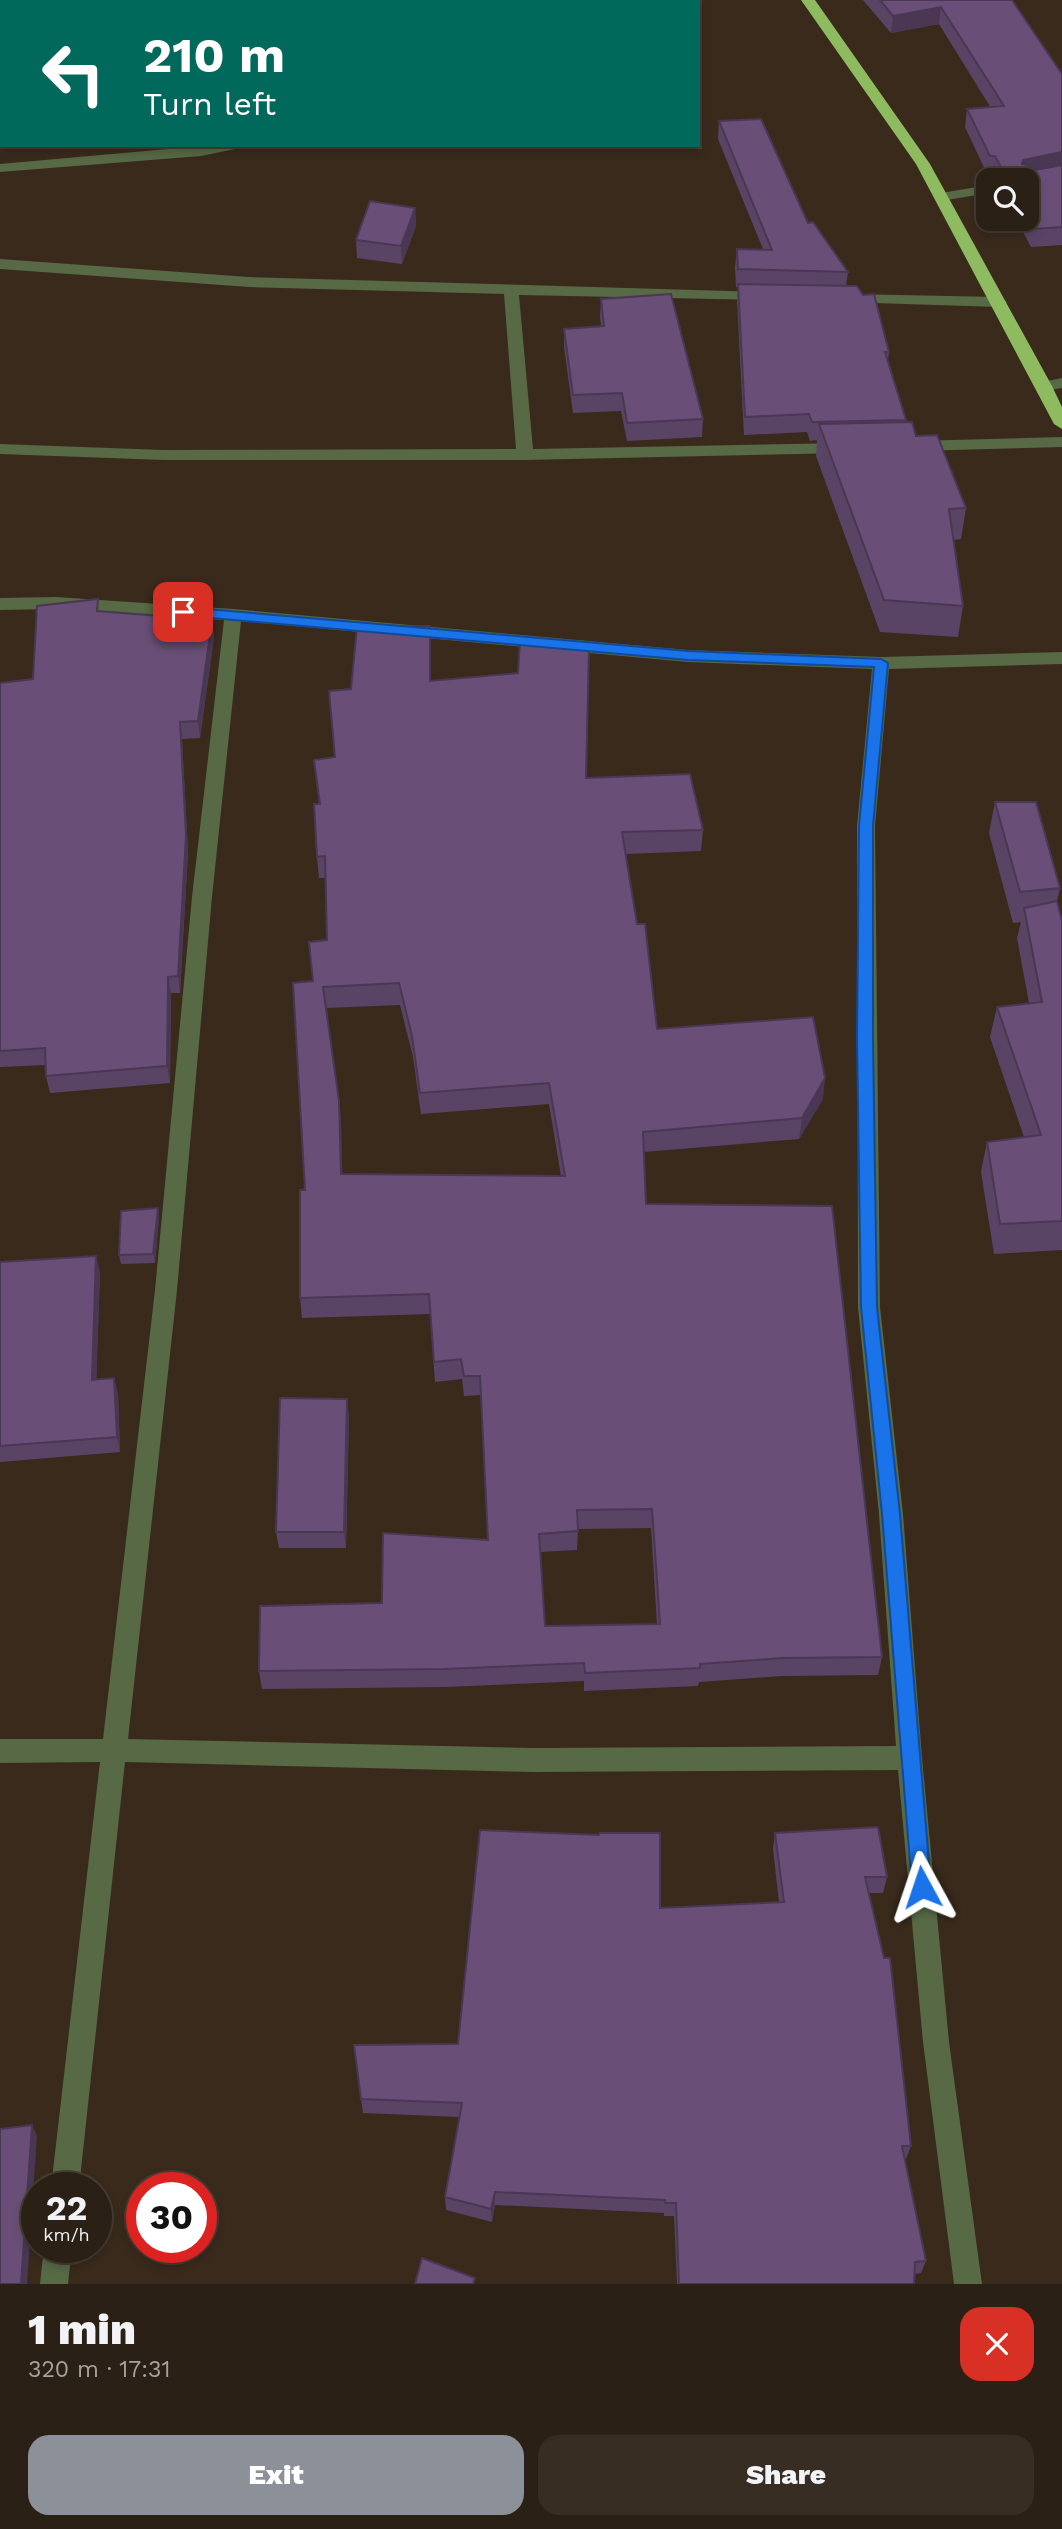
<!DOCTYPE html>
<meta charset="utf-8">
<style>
body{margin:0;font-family:"Work Sans",sans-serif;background:#372d22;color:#f1f3f6;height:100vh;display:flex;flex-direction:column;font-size:26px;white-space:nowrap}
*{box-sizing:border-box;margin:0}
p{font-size:23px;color:#a6a3a0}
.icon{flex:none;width:38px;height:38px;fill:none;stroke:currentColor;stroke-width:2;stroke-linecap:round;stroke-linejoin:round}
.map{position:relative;height:2284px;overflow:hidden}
.drawer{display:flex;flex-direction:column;background:#2b2015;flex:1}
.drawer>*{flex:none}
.banner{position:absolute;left:0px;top:0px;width:700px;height:147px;box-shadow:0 4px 10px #0003,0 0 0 2px #473e34;background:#00695c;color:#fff;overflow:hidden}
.controls{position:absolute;left:976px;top:168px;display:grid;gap:14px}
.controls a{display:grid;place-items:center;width:63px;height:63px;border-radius:14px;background:#2b2015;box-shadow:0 4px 10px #0003,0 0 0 2px #473e34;font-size:35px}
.speed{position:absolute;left:21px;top:2172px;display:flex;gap:14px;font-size:35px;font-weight:700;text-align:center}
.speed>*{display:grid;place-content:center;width:91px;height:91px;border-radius:50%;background:#2b2015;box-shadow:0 4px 10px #0003,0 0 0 2px #473e34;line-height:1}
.speed small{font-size:18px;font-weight:400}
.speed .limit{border:10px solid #d22;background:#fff;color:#111}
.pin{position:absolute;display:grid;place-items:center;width:60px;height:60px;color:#fff;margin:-30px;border-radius:14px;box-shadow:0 4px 10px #0006}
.me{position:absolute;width:77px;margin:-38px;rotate:355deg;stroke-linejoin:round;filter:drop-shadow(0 0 5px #0008)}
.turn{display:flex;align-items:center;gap:24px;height:147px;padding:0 28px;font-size:32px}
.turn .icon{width:91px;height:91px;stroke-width:2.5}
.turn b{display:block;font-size:49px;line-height:60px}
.round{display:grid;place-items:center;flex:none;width:74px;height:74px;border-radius:21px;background:#372d22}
.overview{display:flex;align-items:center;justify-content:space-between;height:119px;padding:0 28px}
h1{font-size:42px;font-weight:800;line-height:52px}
.button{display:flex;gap:14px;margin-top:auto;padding:14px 28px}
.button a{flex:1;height:80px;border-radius:21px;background:#8c9099;color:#fff;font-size:28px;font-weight:800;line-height:80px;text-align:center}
.button a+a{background:#372d22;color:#f1f3f6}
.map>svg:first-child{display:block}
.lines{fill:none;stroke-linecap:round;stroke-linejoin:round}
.minor{fill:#576945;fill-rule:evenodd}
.highway{fill:#8ebb5f;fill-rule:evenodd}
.wall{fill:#5a4466;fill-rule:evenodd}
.shaded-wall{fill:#4a3753}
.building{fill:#694f77;stroke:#4a3753;stroke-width:2;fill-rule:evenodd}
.route{fill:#1a73e8;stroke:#114b97;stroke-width:2}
</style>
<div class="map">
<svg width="1062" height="2284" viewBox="0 0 1062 2284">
<rect width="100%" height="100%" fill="#392a1c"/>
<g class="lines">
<g class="minor">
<path d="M24,0H51L22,2Z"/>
<path d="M0,1L5,2H2V9Z"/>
<path d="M213,145H242L240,148L201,156L0,172V164Z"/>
<path d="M989,185V193L941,201L934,197L941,193Z"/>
<path d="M0,259L249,277L763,292L771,297L768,300L519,295L533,449L845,443L853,448L845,453L525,460H164L0,454V444L164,450L516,449L504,294L249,287L0,269Z"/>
<path d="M848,294L999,297L1007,302L999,307L843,302L840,299Z"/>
<path d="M1062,378V388L1044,391L1036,386L1038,383Z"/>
<path d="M1062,437V447L915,451L907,446L915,441Z"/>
<path d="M56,597L233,609L688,650L881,657L1062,652V664L889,669L875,826L880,1307L903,1514L922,1758L949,2042L982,2284H954L923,2042L898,1770L533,1772L125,1762L79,2188H51L100,1762L0,1763V1739H103L155,1290L192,897L224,620L56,609L0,610V598ZM241,621L688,662L872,669L857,826L858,1307L879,1514L896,1746L533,1748L128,1739L177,1290L212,897Z"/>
<path d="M44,2247H72L68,2284H40Z"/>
</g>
<path class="highway" d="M801,0H815L930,164L1052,386L1062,407V429L1054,424L916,164Z"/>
</g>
<g class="wall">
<path d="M530,0H620L617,2H534Z"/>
<path d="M863,0H1012L1062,74V245L1031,247L1016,219H1027V180H996L992,173L987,174L965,127L967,109L991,108L939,24L891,33Z"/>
<path d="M719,121L808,223L848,272L846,286L889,352L888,360L906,420L905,422L966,508L961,539L953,540L963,606L958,637L880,632L816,456L817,440L810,441L807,432L744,435L737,302L738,287H736L735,267L737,249H763L718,139Z"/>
<path d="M415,208L416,226L402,264L357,258L356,240Z"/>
<path d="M601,299L703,419L702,437L627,441L621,411L573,413L564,347V329L601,326L600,317Z"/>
<path d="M99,611L212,620L214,637L200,738L182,739L188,852L180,993H171L170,1083L50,1093L46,1076V1065L0,1067V683L33,679Z"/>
<path d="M430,626L431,681L586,778L703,830L701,851L626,854L637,924L657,1029L823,1099L799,1139L644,1152L646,1204L882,1657L878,1675L782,1676L699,1682L698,1686L584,1691V1681L445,1687L262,1689L259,1671L382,1603L488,1540L481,1395L464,1396L462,1379L435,1382L430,1314L302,1318L300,1298L305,1190L313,981L327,940L326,878H319L317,857L319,804L314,760L335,757L351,689ZM400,1005L413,1057L421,1114L549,1104L561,1176L342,1174L341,1122L326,1008ZM651,1528L657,1624L545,1626L540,1552L577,1550L578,1529Z"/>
<path d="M995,802L1060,888L1057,901L1062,921V1250L994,1254L981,1172L987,1142L1024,1137L990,1037L997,1007L1029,1003L1017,938L1021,922L1013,923L989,833Z"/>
<path d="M159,1217L155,1263L121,1264L119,1255Z"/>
<path d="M0,1262L100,1272L96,1380L118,1393L120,1452L0,1462Z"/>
<path d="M349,1415L346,1548H279L276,1532Z"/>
<path d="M775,1833L887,1877L883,1893H869L911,2146L906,2159H905L926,2261L921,2273L914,2274V2284H677L674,2216H664V2213L495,2205L492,2222L446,2210L445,2197L459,2117L363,2113L361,2099L458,2044L660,1908L779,1902L773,1849Z"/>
</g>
<g class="shaded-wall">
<path d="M588,0H620L617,2H585Z"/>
<path d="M941,7L939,24L891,33L893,16Z"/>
<path d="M1062,152V166L1020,177L1023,160Z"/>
<path d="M415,208L416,226L402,264L401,246Z"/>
<path d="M212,620L214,637L200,738L198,721Z"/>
<path d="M180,722L182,739L188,852L180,993L178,976Z"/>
<path d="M168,977L171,993L170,1083L167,1066Z"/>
<path d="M825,1078L823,1099L799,1139L802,1118Z"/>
<path d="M339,1101L341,1122L343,1194L341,1174Z"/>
<path d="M158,1208L159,1217L155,1263L153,1254Z"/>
<path d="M96,1256L100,1272L96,1396L92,1380Z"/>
<path d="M114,1378L118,1393L120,1452L117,1437Z"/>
<path d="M347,1399L349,1415L346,1548L344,1532Z"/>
<path d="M32,2125L37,2136L27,2284H21Z"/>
<path d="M495,2192V2205L492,2222L491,2209Z"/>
</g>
<g class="building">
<path d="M571,0H588L585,2H575Z"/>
<path d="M880,0H1012L1062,74V152L1023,160L1022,164L1027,165L1030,171L1062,165V227L1034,229L1027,216V180H1008L995,156H990L967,109L1004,106L941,7L893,16Z"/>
<path d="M761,119L808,223L813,222L848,272L738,269L737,249L772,250L719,121Z"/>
<path d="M370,201L415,208L401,246L356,240Z"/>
<path d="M738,284L857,286L863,295L874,294L889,352H885L906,420L812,422L809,414L745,417Z"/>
<path d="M671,294L703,419L627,423L622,393L573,395L564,329L604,326L601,299Z"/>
<path d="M912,422L916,436L937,435L966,508L949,509L963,606L884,600L819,424Z"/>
<path d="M98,599L97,611L212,620L198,721L180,722L186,835L178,976L168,977L167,1066L46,1076L45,1048L0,1051V683L33,679L37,606Z"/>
<path d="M430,626V681L518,673L520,641L589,648L586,778L690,774L703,830L622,832L637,924H645L657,1029L813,1017L825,1078L802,1118L643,1132L646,1204L832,1206L882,1657L784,1658L700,1664V1668L585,1673L584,1663L444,1669L259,1671L260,1606L382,1603L383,1533L488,1540L480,1376H464L461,1359L434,1362L429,1294L300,1298V1190H305L293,983L313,981L309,942L327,940L325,856L317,857L314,804H320L314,760L335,757L329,691L351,689L357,627ZM399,983L412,1036L420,1093L549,1083L565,1176L341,1174L339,1101L323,987ZM652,1509L660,1624L545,1626L539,1534L578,1531L577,1510Z"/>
<path d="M995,802H1036L1060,888L1020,892Z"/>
<path d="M1057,901L1062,921V1221L1000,1224L987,1142L1041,1135L997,1007L1042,1002L1024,908Z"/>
<path d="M158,1208L153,1254L119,1255L121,1211Z"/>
<path d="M96,1256L92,1380L114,1378L117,1437L0,1446V1262Z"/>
<path d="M280,1398L347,1399L344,1532H276Z"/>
<path d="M878,1827L887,1877H865L884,1958H890L911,2146H902L926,2261L915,2262L914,2284H679L676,2203H665V2200L495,2192L491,2209L445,2197L462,2103L361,2099L354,2045L458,2044L480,1830L599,1835L600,1833H660V1908L784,1902L775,1833Z"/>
<path d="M32,2125L21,2284H0V2129Z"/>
<path d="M422,2258L475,2278L473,2284H415Z"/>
</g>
<path class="route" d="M183,607L688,651L881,659L888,663L873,826V1039L877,1307L900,1514L931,1887L928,1894L922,1897L915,1894L912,1887L882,1514L861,1307L857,1039L859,826L874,667L688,660L178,615V609Z"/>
</svg>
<div class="controls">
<a><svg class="icon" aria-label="search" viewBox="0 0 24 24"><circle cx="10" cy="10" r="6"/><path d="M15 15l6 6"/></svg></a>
</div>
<div class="speed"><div>22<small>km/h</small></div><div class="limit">30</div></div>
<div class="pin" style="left:183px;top:612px;background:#d93025"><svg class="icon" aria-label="arrive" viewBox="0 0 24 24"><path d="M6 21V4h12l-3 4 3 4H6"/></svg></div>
<svg class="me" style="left:922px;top:1887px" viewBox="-20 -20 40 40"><path d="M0-17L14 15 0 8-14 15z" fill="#1a73e8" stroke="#fff" stroke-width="4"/></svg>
<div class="banner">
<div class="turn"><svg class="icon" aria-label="left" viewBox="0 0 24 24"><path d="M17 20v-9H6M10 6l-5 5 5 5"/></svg><div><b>210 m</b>Turn left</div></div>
</div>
</div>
<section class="drawer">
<div class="overview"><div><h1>1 min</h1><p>320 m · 17:31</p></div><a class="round" style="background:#d93025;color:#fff"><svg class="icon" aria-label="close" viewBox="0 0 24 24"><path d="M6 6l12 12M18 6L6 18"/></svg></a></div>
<div class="button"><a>Exit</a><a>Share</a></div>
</section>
